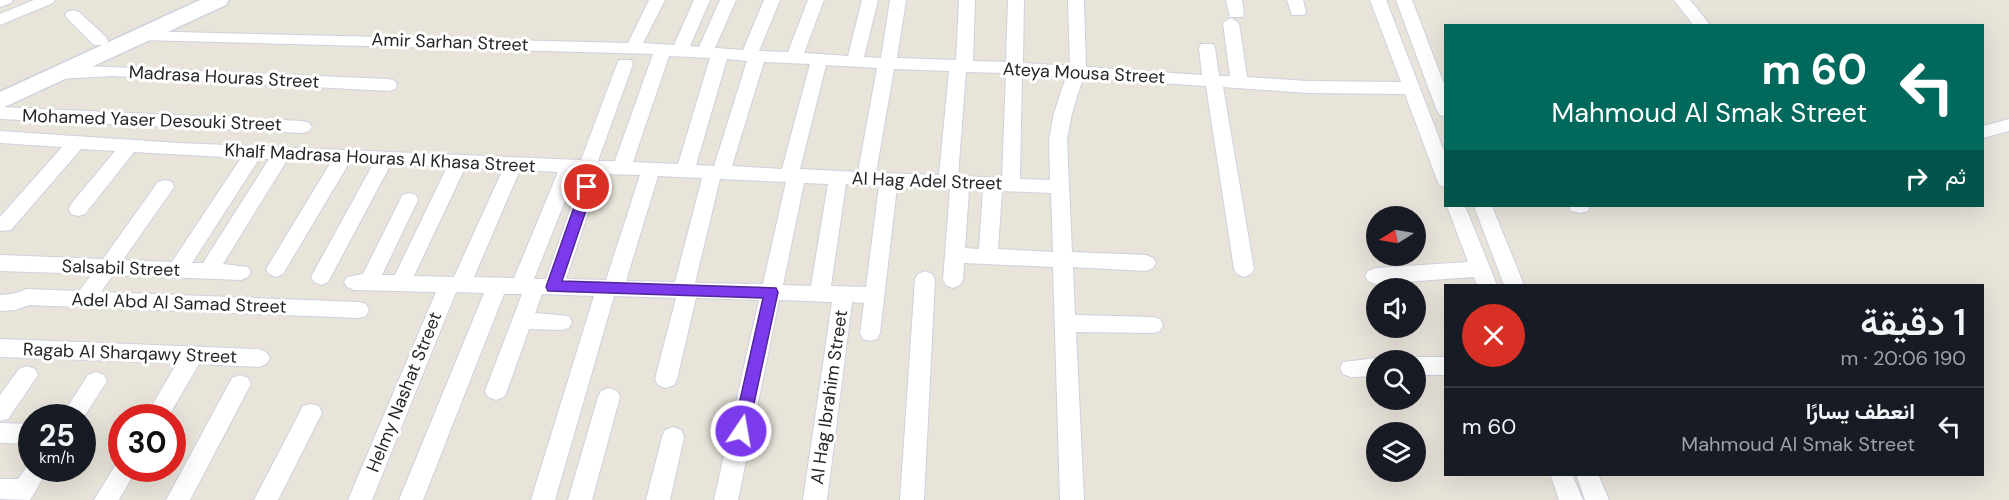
<!DOCTYPE html>
<html lang="ar">
<meta charset="utf-8">
<style>
body{margin:0;font-family:"DM Sans",Vazirmatn,sans-serif;background:#242831;color:#f1f3f6;direction:rtl;height:100vh;display:flex;flex-direction:column;font-size:22px;white-space:nowrap}
*{box-sizing:border-box;margin:0}
p{font-size:20px;color:#9ea1a6}
.icon{flex:none;width:33px;height:33px;fill:none;stroke:currentColor;stroke-width:2;stroke-linecap:round;stroke-linejoin:round}
.map{position:relative;flex:1;overflow:hidden;direction:ltr}
.panel{position:absolute;left:1444px;top:284px;width:540px;height:192px;display:flex;flex-direction:column;background:#171b24;border-radius:0px;box-shadow:0 6px 24px #0002;direction:rtl}
.panel>*{flex:none}
.banner{position:absolute;left:1444px;top:24px;width:540px;height:183px;border-radius:0px;box-shadow:0 6px 24px #0002;direction:rtl;background:#00695c;color:#fff;overflow:hidden}
.needle{width:39px;rotate:259deg}
.fabs{position:absolute;left:1366px;top:206px;display:grid;gap:12px}
.fabs a{display:grid;place-items:center;width:60px;height:60px;border-radius:50%;background:#171b24;box-shadow:0 6px 24px #0002;font-size:30px}
.speed{position:absolute;left:18px;top:404px;display:flex;gap:12px;font-size:30px;font-weight:700;text-align:center}
.speed>*{display:grid;place-content:center;width:78px;height:78px;border-radius:50%;background:#171b24;box-shadow:0 6px 24px #0002;line-height:1}
.speed small{font-size:15px;font-weight:400}
.speed .limit{border:9px solid #d22;background:#fff;color:#111}
.pin{position:absolute;display:grid;place-items:center;width:51px;height:51px;color:#fff;margin:-26px;border:3px solid #fff;border-radius:50%;box-shadow:0 2px 6px #0007}
.me{position:absolute;width:66px;margin:-33px;rotate:12deg;stroke-linejoin:round;filter:drop-shadow(0 0 4px #0008)}
.turn{display:flex;align-items:center;gap:21px;height:126px;padding:0 18px;font-size:27px}
.turn .icon{width:78px;height:78px;stroke-width:2.5}
.turn b{display:block;font-size:42px;line-height:51px}
.then{display:flex;align-items:center;height:57px;padding:0 18px;background:#0003;gap:12px;font-size:22px}
.round{display:grid;place-items:center;flex:none;width:63px;height:63px;border-radius:32px;background:#242831}
.summary{display:flex;align-items:center;justify-content:space-between;height:102px;padding:0 18px}
h1{font-size:36px;font-weight:600;line-height:45px}
ul{padding:0;list-style:none}
li{display:flex;align-items:center;gap:18px;height:78px;padding:0 18px;border-top:2px solid #363941}
li div{flex:1}
li b{display:block;font-size:22px}
li em{font-style:normal}
.map>svg:first-child{display:block}
.lines{fill:none;stroke-linecap:round;stroke-linejoin:round}
.street-casing{stroke:#cfd0df;stroke-width:2}
.secondary-casing{stroke:#cfd0df;stroke-width:3}
.street{fill:#fff;fill-rule:evenodd}
.secondary{fill:#fff;fill-rule:evenodd}
.route{fill:#7c3aed;stroke:#51269a;stroke-width:1.5}
.labels{text-anchor:middle;dominant-baseline:central;stroke-width:6;stroke-linejoin:round;paint-order:stroke}
.street-label{font-size:18px;fill:#272727;stroke:#fff}
</style>
<div class="map">
<svg width="2009" height="500" viewBox="0 0 2009 500">
<rect width="100%" height="100%" fill="#e8e4da"/>
<g class="lines">
<defs>
<g id="street">
<path d="M0,0H13L11,3L0,7Z"/>
<path d="M34,0H55L53,3L0,25V14Z"/>
<path d="M649,0H665L643,43L674,45L694,0H710L690,46L699,47L720,0H736L715,48L743,50L764,0H780L759,51L788,52L808,0H824L804,53L848,56L862,0H878L864,57L881,58L890,0H906L897,58L956,60L959,0H975L973,61L1006,62L1008,0H1024L1023,63L1070,66L1068,0H1084L1086,67L1202,75L1199,48L1201,44H1213L1215,48L1219,76H1230L1223,23L1231,18L1239,23L1247,77L1308,81L1401,82L1370,0H1386L1446,156V187L1439,185L1437,180L1405,94L1308,93L1223,87L1254,269L1251,274L1244,277L1237,274L1234,269L1206,86L1083,78L1072,113L1067,140L1072,252L1146,255L1153,258L1156,263L1153,268L1146,271L1073,267L1075,315L1153,317L1160,319L1163,325L1160,331L1153,333L1076,332L1084,500H1060L1053,267L964,263L963,280L960,285L953,288L946,285L943,280L950,189L897,187L880,333L877,339L870,341L863,339L860,333L864,303L852,302L827,500H803L832,302L779,300L738,500H714L759,300L696,298L677,379L674,385L666,388L658,385L655,379L676,298L614,296L555,500H531L594,296L542,294L535,313L569,316L572,322L569,328L562,330L529,329L507,391L504,397L496,400L488,397L485,391L522,294H504L423,500H399L484,293L456,292L372,500H348L436,292L354,290L347,287L344,282L347,277L363,274L400,200L402,195L409,193L416,195L418,200L382,275H395L447,167L391,164L328,282L321,285L314,282L311,277L373,164L349,163L283,274L276,277L269,274L266,269L331,162L287,160L223,264L248,267L251,272L248,277L241,280L113,275L101,292L359,302L366,304L369,310L366,316L359,318L29,305L15,310L0,311V295L13,294L27,289L79,291L92,274L0,271V255L103,259L158,182L165,180L172,182L174,187L123,260L172,262L241,158L134,152L85,214L78,216L71,214L69,209L71,204L115,151L81,149L11,230L0,231V217L62,147L0,143V131L179,143L581,160L617,64L619,60H631L633,64L598,161H615L653,54L142,40L134,35L136,31L628,43ZM669,56L710,58L678,164L633,162ZM727,59L747,61L714,166L696,165ZM764,62L810,64L782,169L732,166ZM826,65L877,68L858,172L800,169ZM894,69L949,71L939,175L876,173ZM966,72L1006,73L1002,178L958,176ZM1022,74L1066,77L1054,113L1049,140L1050,180L1020,179ZM259,159H269L203,263H192ZM465,168L503,169L454,277L414,276ZM520,170L558,172L514,278L474,277ZM576,173H583L546,279H534ZM601,174L640,175L606,280L566,279ZM658,176L702,178L675,282L626,281ZM720,179L786,182L763,284L695,283ZM804,183L828,184L811,286L783,285ZM846,184L879,186L866,287L831,286ZM969,190H983L979,249L965,248ZM1002,191L1051,193L1053,252L998,249Z"/>
<path d="M1226,0H1242L1244,14L1242,17H1230Z"/>
<path d="M1287,0H1303L1306,12L1304,15H1292Z"/>
<path d="M1396,0H1412L1446,89V117L1440,115L1437,111Z"/>
<path d="M1674,0H1690L1711,26H1694Z"/>
<path d="M73,10L79,12L106,37L108,41L106,45H94L67,18L65,15L67,12Z"/>
<path d="M86,66L389,79L395,81L397,85L395,89L389,91L112,76L58,79L52,78L50,74L52,70Z"/>
<path d="M0,107L303,121L309,123L312,127L309,131L303,133L0,119Z"/>
<path d="M2009,119V131L1983,138V126Z"/>
<path d="M1447,206H1465L1497,285H1477L1474,277L1375,284L1368,281L1365,276L1368,271L1375,268L1468,262Z"/>
<path d="M1474,206H1492L1524,285H1504Z"/>
<path d="M1569,206H1590L1588,211L1581,213L1571,211Z"/>
<path d="M925,271L932,274L935,279L924,500H900L915,279L918,274Z"/>
<path d="M0,339L259,349L266,352L270,358L266,364L259,367L199,364L168,417H145L177,363L0,357Z"/>
<path d="M1416,357H1446V375H1416V360H1408Z"/>
<path d="M1377,358L1382,360H1377V376L1351,377L1343,374L1340,368L1343,362Z"/>
<path d="M27,366L35,369L38,375L8,419L0,421V395L19,369Z"/>
<path d="M96,372L104,375L107,381L82,420V417H61L88,375Z"/>
<path d="M240,375L248,378L251,384L190,500H166L232,378Z"/>
<path d="M609,388L617,391L620,397L592,500H568L598,397L601,391Z"/>
<path d="M311,404L319,406L322,413L278,500H254L303,406Z"/>
<path d="M0,423L32,424V444L0,443Z"/>
<path d="M673,427L681,430L684,437L670,500H646L662,437L665,430Z"/>
<path d="M32,460V468H49L30,500L0,499V479H18Z"/>
<path d="M122,460V468H137L119,500H94L118,461Z"/>
<path d="M1550,474H1572L1583,500H1559Z"/>
<path d="M1576,474H1598L1609,500H1585Z"/>
</g>
<path id="secondary" d="M200,0H229L226,5L0,109V92Z"/>
</defs>
<use href="#street" class="street-casing"/>
<use href="#secondary" class="secondary-casing"/>
<use href="#street" class="street"/>
<use href="#secondary" class="secondary"/>
</g>
<path class="route" d="M587,182L594,187L562,281L776,288L778,292L747,436L741,438L736,436L733,431L763,298L548,291L546,287L581,187Z"/>
<g class="labels">
<g class="street-label">
<text transform="translate(450 42) rotate(2)">Amir Sarhan Street</text>
<text transform="translate(1084 73) rotate(3)">Ateya Mousa Street</text>
<text transform="translate(224 77) rotate(3)">Madrasa Houras Street</text>
<text transform="translate(152 120) rotate(2)">Mohamed Yaser Desouki Street</text>
<text transform="translate(380 158) rotate(3)">Khalf Madrasa Houras Al Khasa Street</text>
<text transform="translate(927 181) rotate(2)">Al Hag Adel Street</text>
<text transform="translate(121 268) rotate(2)">Salsabil Street</text>
<text transform="translate(179 303) rotate(2)">Adel Abd Al Samad Street</text>
<text transform="translate(130 353) rotate(2)">Ragab Al Sharqawy Street</text>
<text transform="translate(404 392) rotate(-68)">Helmy Nashat Street</text>
<text transform="translate(829 397) rotate(-82)">Al Hag Ibrahim Street</text>
</g>
</g>
</svg>
<div class="fabs">
<a><svg class="needle" viewBox="-14 -14 28 28"><path d="M0-13l5 13h-10z" fill="#e53935"/><path d="M0 13l5-13h-10z" fill="#9ea1a6"/></svg></a>
<a><svg class="icon" aria-label="sound" viewBox="0 0 24 24"><path d="M4 9h4l5-4v14l-5-4H4zM17 9q2 3 0 6"/></svg></a>
<a><svg class="icon" aria-label="search" viewBox="0 0 24 24"><circle cx="10" cy="10" r="6"/><path d="M15 15l6 6"/></svg></a>
<a><svg class="icon" aria-label="layers" viewBox="0 0 24 24"><path d="M12 4l9 5-9 5-9-5zM3 14l9 5 9-5"/></svg></a>
</div>
<div class="speed"><div>25<small>km/h</small></div><div class="limit">30</div></div>
<div class="pin" style="left:587px;top:187px;background:#d93025"><svg class="icon" aria-label="arrive" viewBox="0 0 24 24"><path d="M6 21V4h12l-3 4 3 4H6"/></svg></div>
<svg class="me" style="left:741px;top:431px" viewBox="-20 -20 40 40"><circle r="17" fill="#7c3aed" stroke="#fff" stroke-width="3"/><path d="M0-11L8 9 0 5-8 9z" fill="#fff"/></svg>
<div class="banner">
<div class="turn"><svg class="icon" aria-label="left" viewBox="0 0 24 24"><path d="M17 20v-9H6M10 6l-5 5 5 5"/></svg><div><b>60 m</b>Mahmoud Al Smak Street</div></div>
<div class="then">ثم<svg class="icon" aria-label="right" viewBox="0 0 24 24"><path d="M7 20v-9h11M14 6l5 5-5 5"/></svg></div>
</div>
<section class="panel">
<div class="summary"><div><h1>1 دقيقة</h1><p>190 m · 20:06</p></div><a class="round" style="background:#d93025;color:#fff"><svg class="icon" aria-label="close" viewBox="0 0 24 24"><path d="M6 6l12 12M18 6L6 18"/></svg></a></div>
<ul>
<li><svg class="icon" aria-label="left" viewBox="0 0 24 24"><path d="M17 20v-9H6M10 6l-5 5 5 5"/></svg><div><b>انعطف يسارًا</b><p>Mahmoud Al Smak Street</p></div><em>60 m</em></li>
</ul>
</section>
</div>
